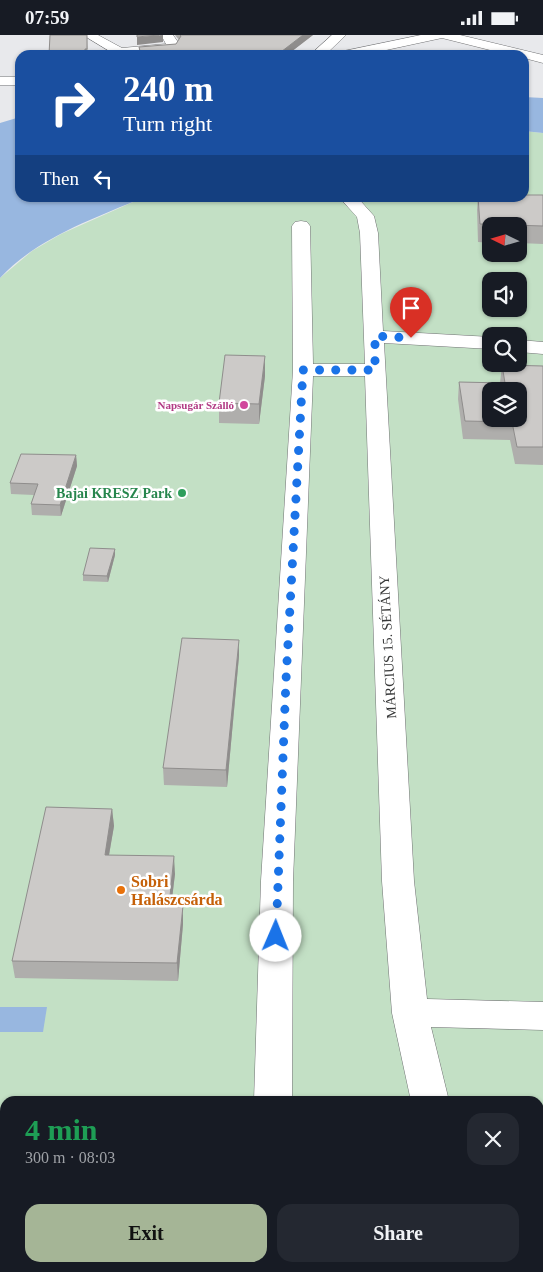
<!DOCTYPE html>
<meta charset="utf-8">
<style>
body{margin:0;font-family:Georgia,serif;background:#242831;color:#f1f3f6;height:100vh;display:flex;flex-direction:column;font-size:19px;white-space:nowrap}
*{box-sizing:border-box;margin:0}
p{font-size:16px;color:#9ea1a6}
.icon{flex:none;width:28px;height:28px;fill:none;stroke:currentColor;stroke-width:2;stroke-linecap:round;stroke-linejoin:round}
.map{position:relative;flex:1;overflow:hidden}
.drawer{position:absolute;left:0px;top:1061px;width:544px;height:176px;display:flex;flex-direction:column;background:#171b24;border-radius:15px 15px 0 0;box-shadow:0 1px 4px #0004}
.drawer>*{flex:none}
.guide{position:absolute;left:15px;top:15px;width:514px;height:152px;border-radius:15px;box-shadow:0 1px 4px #0004;background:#1a4fa0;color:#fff;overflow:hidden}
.needle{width:32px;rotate:275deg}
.fabs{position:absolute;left:482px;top:182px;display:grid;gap:10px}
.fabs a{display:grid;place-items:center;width:45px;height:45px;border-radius:10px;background:#171b24;box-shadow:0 1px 4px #0004;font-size:25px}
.pin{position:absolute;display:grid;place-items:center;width:42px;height:42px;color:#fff;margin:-51px -21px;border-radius:50% 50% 50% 0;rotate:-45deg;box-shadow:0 0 5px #0007}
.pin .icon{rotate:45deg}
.me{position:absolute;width:55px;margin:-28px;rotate:1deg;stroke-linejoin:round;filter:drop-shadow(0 0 4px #0008)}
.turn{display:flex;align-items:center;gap:18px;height:105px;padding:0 25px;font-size:22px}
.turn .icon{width:65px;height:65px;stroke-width:2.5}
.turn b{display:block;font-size:35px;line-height:42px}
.then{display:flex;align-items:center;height:48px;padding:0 25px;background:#0003;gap:10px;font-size:19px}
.round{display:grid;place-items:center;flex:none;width:52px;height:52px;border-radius:15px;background:#242831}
.summary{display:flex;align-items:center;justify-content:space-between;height:85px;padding:0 25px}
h1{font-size:30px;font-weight:800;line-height:38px;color:#1e9e55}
.action{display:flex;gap:10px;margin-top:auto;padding:10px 25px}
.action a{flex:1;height:58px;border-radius:15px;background:#a5b596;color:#111;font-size:20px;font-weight:800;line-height:58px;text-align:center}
.action a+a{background:#242831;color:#f1f3f6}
.status{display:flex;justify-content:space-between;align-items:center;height:35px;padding:0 25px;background:#171b24;direction:ltr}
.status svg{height:14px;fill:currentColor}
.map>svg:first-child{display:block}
.green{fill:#c3e0c5;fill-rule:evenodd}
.water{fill:#98b7e0}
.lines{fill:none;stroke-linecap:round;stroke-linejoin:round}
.minor-casing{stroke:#717274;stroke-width:1}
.minor{fill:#fff;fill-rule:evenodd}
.wall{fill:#afaeac}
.shaded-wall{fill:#8f8d8c}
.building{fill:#cccac8;stroke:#8f8d8c;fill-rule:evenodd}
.route{stroke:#1a73e8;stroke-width:9;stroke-dasharray:0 16.2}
.hotel-dot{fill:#d1479c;stroke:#fff;stroke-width:2}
.leisure-dot{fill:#2e9e5b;stroke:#fff;stroke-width:2}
.food-dot{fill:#e8710a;stroke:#fff;stroke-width:2}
.labels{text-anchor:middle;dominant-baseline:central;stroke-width:5;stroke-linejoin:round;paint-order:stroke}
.far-hotel-label{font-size:11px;font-weight:bold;fill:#b23c85;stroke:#fff;text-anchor:end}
.leisure-label{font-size:14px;font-weight:bold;fill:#27864d;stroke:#fff;text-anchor:end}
.street-label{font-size:14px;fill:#373838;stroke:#fff}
.near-food-label{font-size:16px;font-weight:bold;fill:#c56008;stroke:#fff;text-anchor:start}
</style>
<div class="status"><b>07:59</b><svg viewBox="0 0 49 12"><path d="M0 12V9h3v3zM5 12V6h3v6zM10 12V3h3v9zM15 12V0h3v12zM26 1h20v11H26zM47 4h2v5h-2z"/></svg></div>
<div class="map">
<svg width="543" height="1237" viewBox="0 0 543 1237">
<rect width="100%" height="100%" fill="#e8e9ec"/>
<path class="green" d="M524,96L543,98V1237H0V243L32,216L61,199L142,163L524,162ZM491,191H519V219H491ZM491,246H519V274H491ZM491,301H519V329H491ZM491,356H519V384H491ZM5,1066H539V1232H5Z"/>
<g class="water">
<path d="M524,62L543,63V98L524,96Z"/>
<path d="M20,82V162L142,163C93,184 37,203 0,243V88Z"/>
<path d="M0,972H47L43,997H0Z"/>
</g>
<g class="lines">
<defs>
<g id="minor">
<path d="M83,0H98L122,13L166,9L161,0H173L180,10L176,15L171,16L116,20Z"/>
<path d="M332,0H346L325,20H310Z"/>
<path d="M421,0H460L543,20V28L524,23V20H510L442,3L363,20H337L344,16Z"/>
<rect x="0" y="42" width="20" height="8"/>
<path d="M339,162H357L374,181L378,198L383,296L491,302V314L384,308L414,846L427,964L543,967V995L431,992L449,1066H411L392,978L382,846L365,341H313L293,846L292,1066H254L261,846L293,335L292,191L295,187L301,186L307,187L310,191L313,329H365L360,198L357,182Z"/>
<path d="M519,305L543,307V319L519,317Z"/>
<rect x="248" y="1232" width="42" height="5"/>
<path d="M447,1232H489L490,1237H448Z"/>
</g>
</defs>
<use href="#minor" class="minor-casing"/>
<use href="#minor" class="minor"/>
</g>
<g class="wall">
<path d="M87,0L88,20H49Z"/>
<path d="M175,0H313L287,20H140L139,12L176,9L179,5Z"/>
<path d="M543,160V209L519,208V191H491V208L478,207L477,175L478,162H524Z"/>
<path d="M502,330L543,331V430L515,429L510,405L463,404L458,364L459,347L500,348Z"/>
<path d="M265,341L259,389L219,388V368Z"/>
<path d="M76,420L77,431L61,481L32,480L31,469L34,460L11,459L10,448Z"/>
<path d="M115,520L108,547L83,546V540Z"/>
<path d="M239,621L227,752L164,750L163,733Z"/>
<path d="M112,774L114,791L109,820L175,839L171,871L183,889L178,946L15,943L12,926Z"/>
</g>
<g class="shaded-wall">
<path d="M163,0V7L137,10V2Z"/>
<path d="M303,0H313L287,20H277Z"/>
<path d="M265,321V341L259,389V369Z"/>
<path d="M76,420L77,431L61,481L60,470Z"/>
<path d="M115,514V520L108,547L107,541Z"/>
<path d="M239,605V621L227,752L226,735Z"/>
<path d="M112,774L114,791L106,837L105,820Z"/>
<path d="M174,821L175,839L169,888V871Z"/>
<path d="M183,871V889L178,946L177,928Z"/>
<path d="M53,1232H56L55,1237H52Z"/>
</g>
<g class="building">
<path d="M50,0H87V14H85V20H49Z"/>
<path d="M137,0H159L137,2Z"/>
<path d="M180,0H303L277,20H141L139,12L176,9L181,1Z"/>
<path d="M524,160H543V191L480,189L478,162H524Z"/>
<path d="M225,320L265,321L259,369L219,368Z"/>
<path d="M502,330L543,331V412H517L512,387L465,386L459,347L505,348ZM491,356H519V384H491Z"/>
<path d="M21,419L76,420L60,470L31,469L38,449L10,448Z"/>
<path d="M90,513L115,514L107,541L83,540Z"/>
<path d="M182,603L239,605L226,735L163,733Z"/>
<path d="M46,772L112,774L105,820L174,821L169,871H183L177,928L12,926Z"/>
<path d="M5,1175V1232H53L52,1237H0V1208Z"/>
</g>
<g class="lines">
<path class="route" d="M276,901L286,645L303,335H375V301L411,303"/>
</g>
<circle class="hotel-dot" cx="244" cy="370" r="5"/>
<circle class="leisure-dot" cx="182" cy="458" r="5"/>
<circle class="food-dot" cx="121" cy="855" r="5"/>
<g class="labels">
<g class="far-hotel-label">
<text x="234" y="370">Napsugár Szálló</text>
</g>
<g class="leisure-label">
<text x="172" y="458">Bajai KRESZ Park</text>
</g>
<g class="street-label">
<text transform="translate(388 612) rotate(-93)">MÁRCIUS 15. SÉTÁNY</text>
</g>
<g class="near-food-label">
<text x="131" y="846">Sobri<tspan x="131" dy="18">Halászcsárda</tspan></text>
</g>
</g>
</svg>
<div class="fabs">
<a><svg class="needle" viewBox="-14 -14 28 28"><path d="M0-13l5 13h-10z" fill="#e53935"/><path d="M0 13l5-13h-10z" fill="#9ea1a6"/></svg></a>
<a><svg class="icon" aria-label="sound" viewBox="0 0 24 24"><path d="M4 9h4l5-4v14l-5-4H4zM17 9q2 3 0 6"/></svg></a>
<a><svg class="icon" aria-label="search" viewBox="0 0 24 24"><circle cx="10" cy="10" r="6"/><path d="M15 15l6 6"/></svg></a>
<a><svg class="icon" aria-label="layers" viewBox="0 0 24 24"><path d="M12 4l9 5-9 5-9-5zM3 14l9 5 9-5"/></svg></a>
</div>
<div class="pin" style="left:411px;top:303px;background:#d93025"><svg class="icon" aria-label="arrive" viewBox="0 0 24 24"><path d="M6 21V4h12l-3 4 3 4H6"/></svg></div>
<svg class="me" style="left:276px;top:901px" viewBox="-20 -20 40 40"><circle r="19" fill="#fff"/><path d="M0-13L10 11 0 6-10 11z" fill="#1a73e8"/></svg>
<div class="guide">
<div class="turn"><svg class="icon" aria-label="right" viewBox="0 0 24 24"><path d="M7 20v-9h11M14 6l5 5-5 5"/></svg><div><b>240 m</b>Turn right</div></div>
<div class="then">Then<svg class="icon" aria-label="left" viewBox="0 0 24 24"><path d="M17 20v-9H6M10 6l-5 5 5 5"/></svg></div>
</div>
<section class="drawer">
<div class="summary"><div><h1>4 min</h1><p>300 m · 08:03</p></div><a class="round"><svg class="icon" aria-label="close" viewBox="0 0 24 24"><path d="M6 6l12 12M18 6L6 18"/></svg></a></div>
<div class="action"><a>Exit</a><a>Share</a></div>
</section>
</div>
